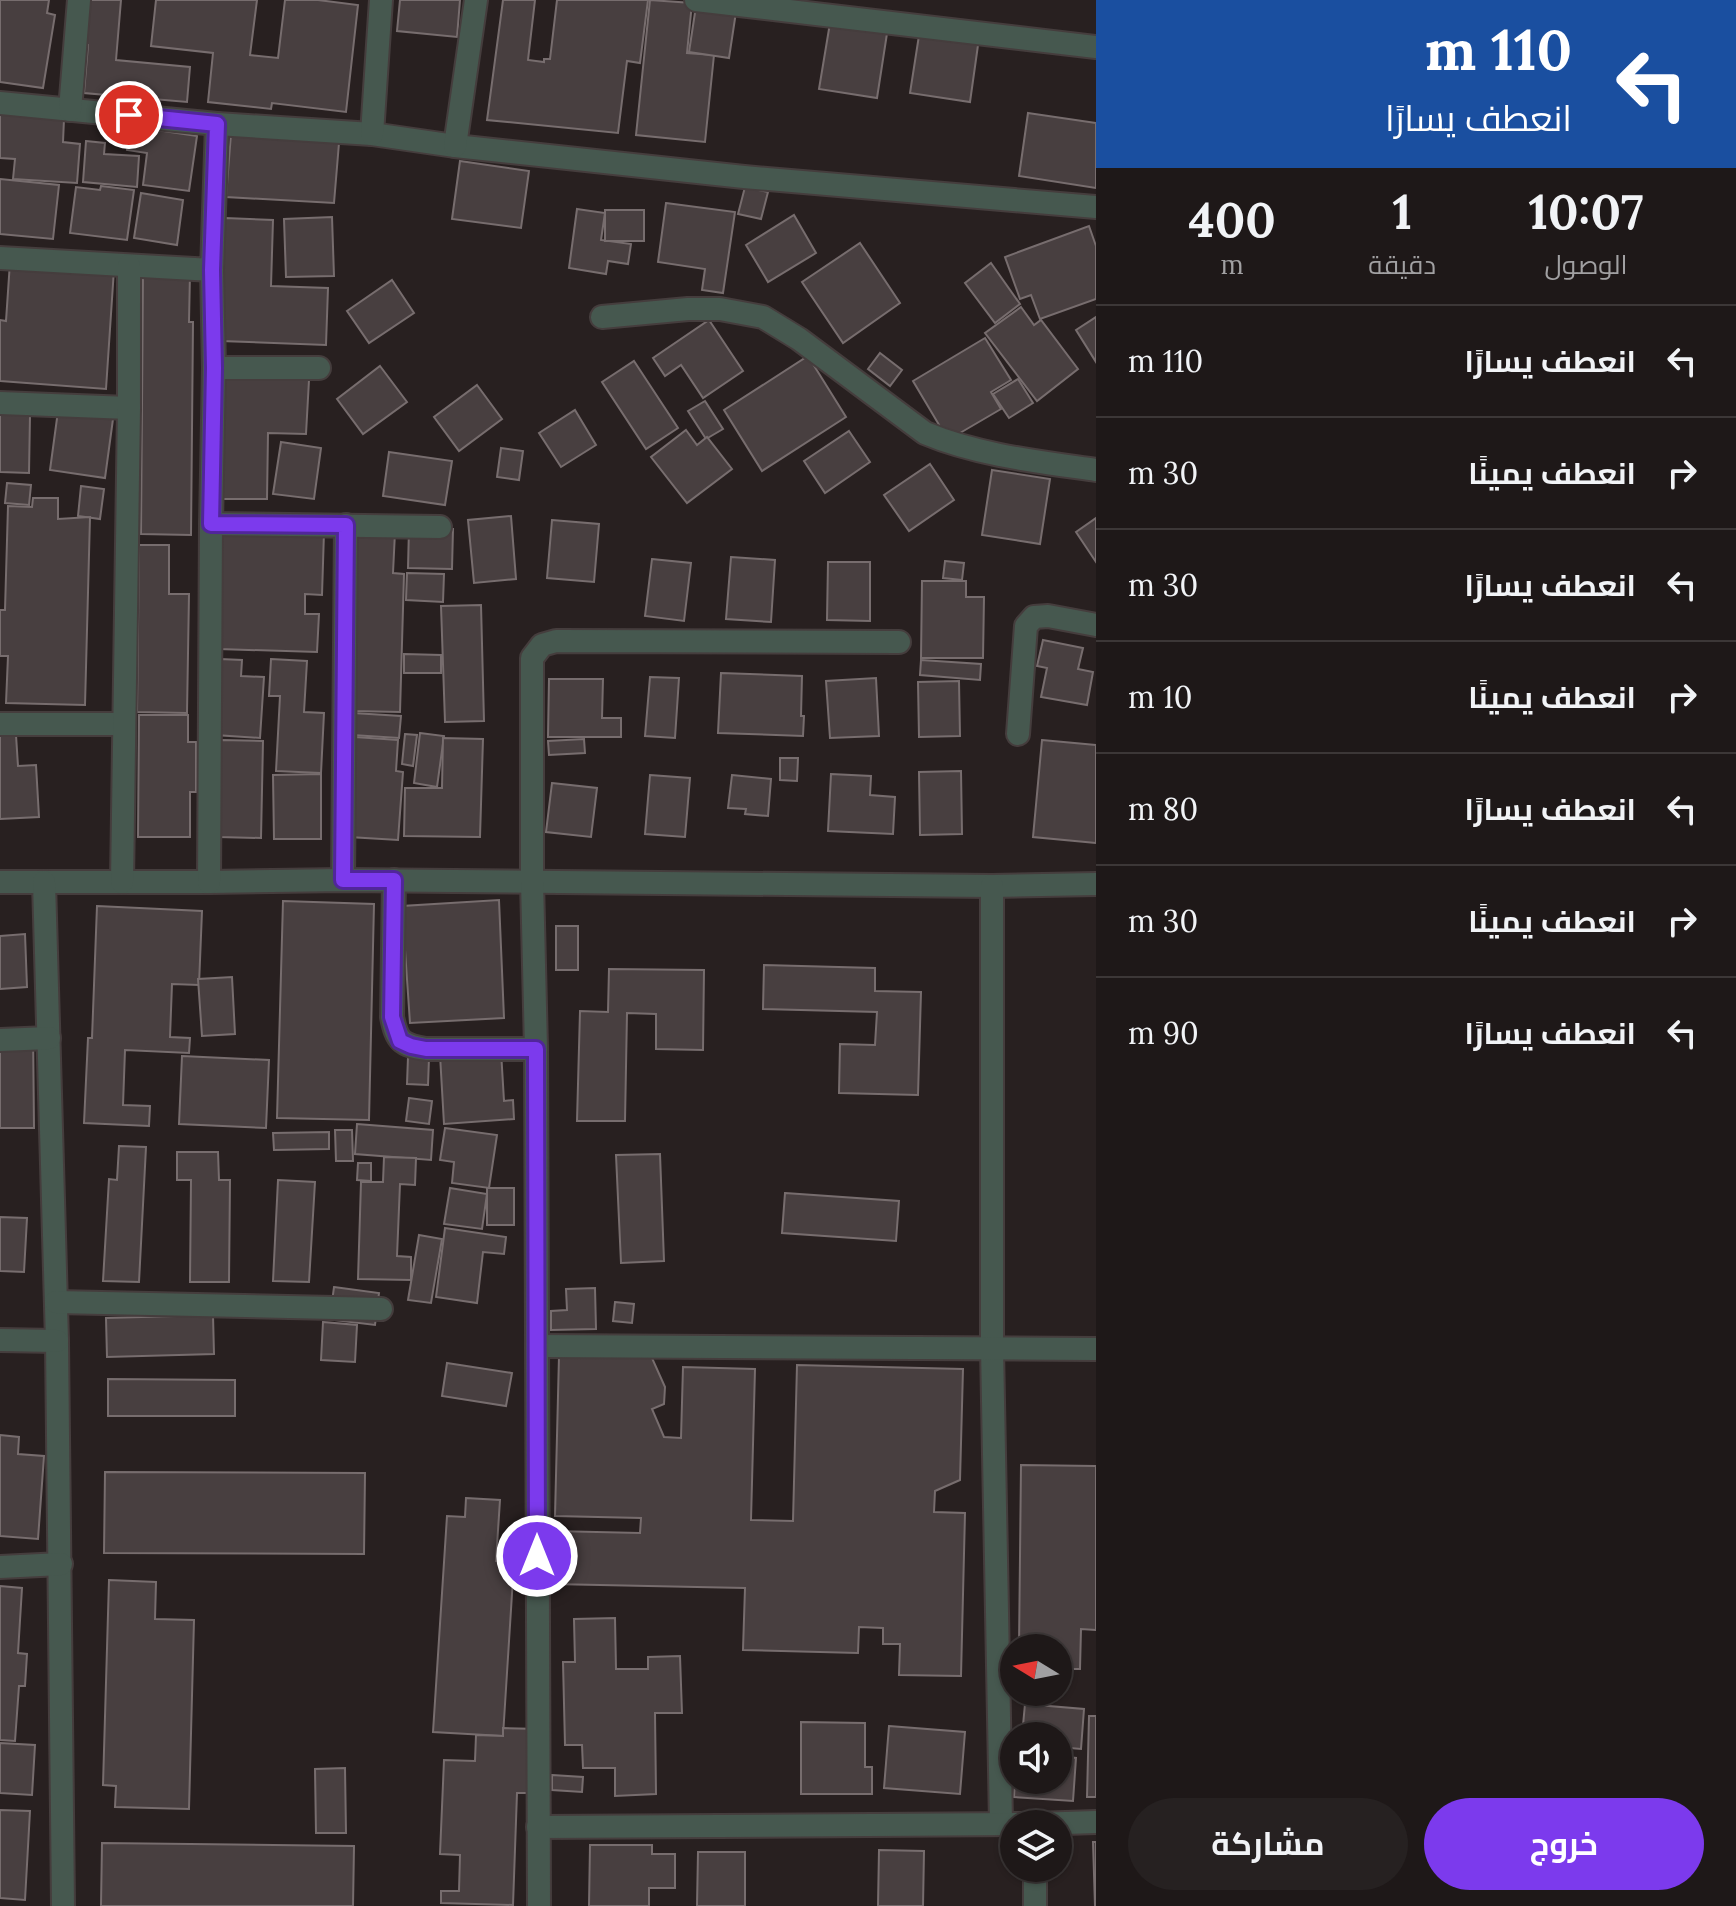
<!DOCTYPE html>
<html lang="ar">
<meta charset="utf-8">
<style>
body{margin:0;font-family:Lora,Cairo,serif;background:#262121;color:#f1f3f6;direction:rtl;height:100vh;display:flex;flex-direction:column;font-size:30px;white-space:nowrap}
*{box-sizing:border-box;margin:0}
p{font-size:26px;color:#a1a0a2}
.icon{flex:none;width:44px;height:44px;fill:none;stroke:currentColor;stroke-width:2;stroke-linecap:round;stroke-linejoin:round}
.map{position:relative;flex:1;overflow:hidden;direction:ltr}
.details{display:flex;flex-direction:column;background:#1e1818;width:640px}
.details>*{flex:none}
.banner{background:#1a4fa0;color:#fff;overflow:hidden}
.needle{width:52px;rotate:280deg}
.fabs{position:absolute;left:1000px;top:1634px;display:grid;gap:16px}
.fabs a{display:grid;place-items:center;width:72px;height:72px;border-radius:50%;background:#1e1818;box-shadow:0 2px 6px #0004,0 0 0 2px #3c3737;font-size:40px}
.pin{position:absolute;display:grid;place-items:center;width:68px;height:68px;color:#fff;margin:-34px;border:4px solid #fff;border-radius:50%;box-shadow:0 2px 8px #0007}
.me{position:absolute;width:88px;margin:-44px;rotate:0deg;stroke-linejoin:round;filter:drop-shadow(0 0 6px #0008)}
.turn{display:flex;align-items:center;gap:28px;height:168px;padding:0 32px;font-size:36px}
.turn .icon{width:104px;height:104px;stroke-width:2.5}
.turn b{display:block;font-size:56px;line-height:68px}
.eta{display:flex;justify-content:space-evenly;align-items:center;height:136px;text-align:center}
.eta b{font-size:48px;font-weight:700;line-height:56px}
.cta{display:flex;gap:16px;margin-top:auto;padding:16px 32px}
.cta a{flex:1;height:92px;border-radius:48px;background:#7c3aed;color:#fff;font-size:32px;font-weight:700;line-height:92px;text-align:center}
.cta a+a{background:#262121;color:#f1f3f6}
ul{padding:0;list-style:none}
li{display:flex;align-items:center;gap:24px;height:112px;padding:0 32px;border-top:2px solid #3c3737}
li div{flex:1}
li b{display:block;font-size:30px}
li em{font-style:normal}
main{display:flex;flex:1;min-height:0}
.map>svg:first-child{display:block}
.building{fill:#483f40;stroke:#776d6e;stroke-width:2}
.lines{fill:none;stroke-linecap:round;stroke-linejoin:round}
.minor-casing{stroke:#453d3d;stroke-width:26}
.minor{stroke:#46584f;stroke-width:22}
.route-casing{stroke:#51269a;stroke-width:20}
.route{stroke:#7c3aed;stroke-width:14}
</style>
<main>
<section class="details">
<div class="banner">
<div class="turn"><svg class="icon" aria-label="left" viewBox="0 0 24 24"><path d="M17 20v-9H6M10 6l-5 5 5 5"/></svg><div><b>110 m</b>انعطف يسارًا</div></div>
</div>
<div class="eta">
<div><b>10:07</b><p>الوصول</p></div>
<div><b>1</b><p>دقيقة</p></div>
<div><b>400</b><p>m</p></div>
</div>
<ul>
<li><svg class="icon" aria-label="left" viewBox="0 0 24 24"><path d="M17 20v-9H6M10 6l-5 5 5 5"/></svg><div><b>انعطف يسارًا</b></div><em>110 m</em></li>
<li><svg class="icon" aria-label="right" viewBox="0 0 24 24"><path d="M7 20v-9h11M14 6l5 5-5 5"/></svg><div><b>انعطف يمينًا</b></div><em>30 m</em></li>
<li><svg class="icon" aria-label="left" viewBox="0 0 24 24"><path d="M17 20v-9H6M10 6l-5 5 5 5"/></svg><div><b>انعطف يسارًا</b></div><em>30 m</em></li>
<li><svg class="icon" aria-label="right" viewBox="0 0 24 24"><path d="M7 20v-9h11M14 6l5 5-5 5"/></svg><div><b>انعطف يمينًا</b></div><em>10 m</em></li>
<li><svg class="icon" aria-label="left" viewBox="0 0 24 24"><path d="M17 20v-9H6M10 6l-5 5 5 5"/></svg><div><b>انعطف يسارًا</b></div><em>80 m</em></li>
<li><svg class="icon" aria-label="right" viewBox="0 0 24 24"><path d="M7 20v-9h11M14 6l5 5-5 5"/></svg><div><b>انعطف يمينًا</b></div><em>30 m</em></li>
<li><svg class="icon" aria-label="left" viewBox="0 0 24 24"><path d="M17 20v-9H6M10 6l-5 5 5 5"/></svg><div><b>انعطف يسارًا</b></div><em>90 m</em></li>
</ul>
<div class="cta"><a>خروج</a><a>مشاركة</a></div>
</section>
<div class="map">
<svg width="1096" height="1906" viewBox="0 0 1096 1906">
<rect width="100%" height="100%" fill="#282020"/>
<g class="building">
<path d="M0,0H49L47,13L55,15L43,88L0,82Z"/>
<path d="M78,0H121L116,60L190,67L187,102L84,93L88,45L74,44Z"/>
<path d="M156,0H257L250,55L278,58L285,0H318L358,5L346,112L272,103L271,109L208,102L213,53L151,46Z"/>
<path d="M400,0H460L457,37L397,31Z"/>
<path d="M503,0H535L528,60L544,62V59H550L557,0H648L640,63L627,61L618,133L487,120Z"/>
<path d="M650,0L692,3L687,53L714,55L705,142L636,135Z"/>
<path d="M696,6L736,12L729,58L689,52Z"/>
<path d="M831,17L888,27L877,98L819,89Z"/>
<path d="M920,29L979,38L970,102L910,93Z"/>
<path d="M1028,113L1096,123V188L1019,176Z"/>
<path d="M0,114L64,119L63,142L80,144L77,183L13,179L15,159L0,158Z"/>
<path d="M130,126L197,136L189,191L143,185L147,153L127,150Z"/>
<path d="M231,134L339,143L334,203L226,197Z"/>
<path d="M86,141L105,143L104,154L139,156L137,187L83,182Z"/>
<path d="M460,161L529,171L521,228L452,219Z"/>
<path d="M0,179L59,185L53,239L0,234Z"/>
<path d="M101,186L134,190L127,240L70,233L76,187L100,190Z"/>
<path d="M745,187L768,192L761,219L738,214Z"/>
<path d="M141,193L183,200L177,245L134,238Z"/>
<path d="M666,203L735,212L723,293L702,290L705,269L658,262Z"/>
<path d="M577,209L605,213L601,240L631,244L628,264L608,261L606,274L569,268Z"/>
<rect x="605" y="210" width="39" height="31"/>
<path d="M794,215L816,253L768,282L746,245Z"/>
<path d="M332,217L334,276L286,277L284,219Z"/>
<path d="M225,218L273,220L271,286L328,288L326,345L221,341Z"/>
<path d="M1089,226L1096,246V299L1040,319L1031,295L1020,299L1005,257Z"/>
<path d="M860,243L900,303L843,343L802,282Z"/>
<path d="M10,262L114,269L106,389L0,381V320L6,321Z"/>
<path d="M991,263L1020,304L995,323L965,283Z"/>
<path d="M143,273H190L189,322H193L191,535L141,534Z"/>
<path d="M392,280L414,313L369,343L347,311Z"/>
<path d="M1021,307L1034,325L1041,320L1078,369L1037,401L985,333Z"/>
<path d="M1096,317V362L1076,330Z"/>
<path d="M709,320L743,371L703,398L681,365L665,376L653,358Z"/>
<path d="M985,338L1011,380L991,392L1001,409L948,440L913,381Z"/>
<path d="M880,353L902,370L890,386L868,369Z"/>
<path d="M808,356L846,417L762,471L724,410Z"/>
<path d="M634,361L678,428L646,449L602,382Z"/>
<path d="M380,366L407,402L363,434L337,399Z"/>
<path d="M222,379L309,380L306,434L268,433L267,499H221Z"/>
<path d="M1018,379L1033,403L1009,418L993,394Z"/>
<path d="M477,385L502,419L459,451L434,417Z"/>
<path d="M705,401L723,429L706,439L688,411Z"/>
<path d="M575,410L596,445L561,467L539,433Z"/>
<path d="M58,411L113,419L105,478L50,470Z"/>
<path d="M0,415H30L29,473L0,472Z"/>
<path d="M686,430L697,445L707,437L732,469L687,503L651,457Z"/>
<path d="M849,431L870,462L825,493L804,461Z"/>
<path d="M281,442L321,448L314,499L273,494Z"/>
<path d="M501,448L523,451L519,480L497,477Z"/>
<path d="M389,452L452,461L445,505L383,496Z"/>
<path d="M930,464L954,500L909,531L884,495Z"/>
<path d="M992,470L1050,479L1040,544L982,535Z"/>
<path d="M7,483L31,485L29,505L5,503Z"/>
<path d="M81,486L104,489L100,519L78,516Z"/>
<path d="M33,498H58V519L90,517L85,705L6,703L8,656H0V610H5L8,506L32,507Z"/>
<path d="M511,516L516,579L474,583L468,520Z"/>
<path d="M1096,518V562L1076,532Z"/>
<path d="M552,520L599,524L594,582L547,578Z"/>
<path d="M409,528L453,529L452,569L408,568Z"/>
<path d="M357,531L395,532L393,573L404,574L400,712L352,711Z"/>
<path d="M222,532H324L322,595L305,594V614H319L317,652L219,649Z"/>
<path d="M139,545H169V594H189L187,713L137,712Z"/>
<path d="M731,557L775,560L771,622L726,619Z"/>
<path d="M652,559L691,563L684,621L645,616Z"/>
<path d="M945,561L964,563L962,580L943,578Z"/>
<path d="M828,562H870V621L827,620Z"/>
<path d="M407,573L444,574L443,602L406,600Z"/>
<path d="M922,581H966V597H984L983,658H921Z"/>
<path d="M481,605L484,721L445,722L441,606Z"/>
<path d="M1043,640L1083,648L1078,669L1093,672L1087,705L1041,697L1047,668L1037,666Z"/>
<path d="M404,654L441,655V673H404Z"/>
<path d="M220,659L242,660L241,676L264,677L260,738L215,735Z"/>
<path d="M271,659L307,661L304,712L324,713L321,773L276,771L280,696H269Z"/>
<path d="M921,660L981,664L980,680L920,675Z"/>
<path d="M721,673L802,676L801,716H804L803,736L718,733Z"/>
<path d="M650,677L679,678L675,738L645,736Z"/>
<path d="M876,678L879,736L830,738L826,681Z"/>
<path d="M549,679H603L602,718H621V737H548Z"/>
<path d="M959,681L960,736L919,737L918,682Z"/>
<path d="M353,713L401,716L399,738L352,735Z"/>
<path d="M139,715H188V742H196V792H190V837H138Z"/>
<path d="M420,733L444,736L437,787L414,783Z"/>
<path d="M405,734L417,735L413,766L402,764Z"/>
<path d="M16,735L18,766L36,765L39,817L0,819V736Z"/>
<path d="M355,737L398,740L396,771L403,772L398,840L349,837Z"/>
<path d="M443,738L483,739L480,837L404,836L405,788H442Z"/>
<path d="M584,739L585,753L549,755L548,741Z"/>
<path d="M221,740L263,741L261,838L219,837Z"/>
<path d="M1042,740L1096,745V843L1033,837Z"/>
<path d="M780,758H798L797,781L780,780Z"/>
<path d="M961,771L962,834L920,835L919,772Z"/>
<path d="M321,774V839H274L273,775Z"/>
<path d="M831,774L871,776L870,795L895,797L893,834L828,831Z"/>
<path d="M650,775L690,778L685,837L645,834Z"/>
<path d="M732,775L771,779L768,816L745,814L746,809L728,808Z"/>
<path d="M552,783L597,788L591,837L546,832Z"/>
<path d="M499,900L504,1018L410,1023L402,906Z"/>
<path d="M283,901L374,904L369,1120L277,1118Z"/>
<path d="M97,906L202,911L199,985L172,984L170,1037L190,1038L189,1053L125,1050L123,1105L150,1106L149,1126L84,1123L88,1038H92Z"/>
<rect x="556" y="926" width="22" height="44"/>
<path d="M25,934L27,987L0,989V936Z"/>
<path d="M764,965L875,968V991L921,992L918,1095L839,1093L840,1044L875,1045L877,1012L763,1009Z"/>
<path d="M609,969L704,970L703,1050L656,1049V1014L627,1013L625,1121H577L580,1011L608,1012Z"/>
<path d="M232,977L235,1034L202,1036L198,979Z"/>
<path d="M0,1028H33L34,1128H0Z"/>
<path d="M501,1051L504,1101L513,1100L514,1119L444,1124L440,1055Z"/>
<path d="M182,1056L269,1060L266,1128L179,1124Z"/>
<path d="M408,1057L429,1058L428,1085L407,1084Z"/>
<path d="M409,1098L432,1101L429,1124L406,1121Z"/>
<path d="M357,1124L433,1130L431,1160L355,1154Z"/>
<path d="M445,1128L497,1135L489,1188L452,1183L454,1162L440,1160Z"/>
<path d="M335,1130H352L353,1161H336Z"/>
<path d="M329,1132V1149L274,1150L273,1133Z"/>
<path d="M119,1146L146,1147L139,1282L103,1281L109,1179L117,1180Z"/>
<path d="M177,1152H218L219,1180H230L229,1282H190L191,1180H177Z"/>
<path d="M660,1154L664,1261L621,1263L616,1155Z"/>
<path d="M384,1157L416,1158L415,1185L400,1184L397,1256L411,1257V1280L358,1279L361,1182H383Z"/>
<path d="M358,1163H371V1181L357,1180Z"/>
<path d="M278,1180L315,1182L309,1282L273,1281Z"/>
<path d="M450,1188L487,1194L482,1229L444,1224Z"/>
<rect x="487" y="1188" width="27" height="37"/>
<path d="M785,1193L899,1201L896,1241L782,1233Z"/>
<path d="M0,1217L27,1218L24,1272L0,1271Z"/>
<path d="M445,1228L506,1237L504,1254L483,1252L477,1303L436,1297Z"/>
<path d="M419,1235L442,1239L431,1303L408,1300Z"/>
<path d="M334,1287L379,1293L375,1325L301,1316L332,1302Z"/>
<path d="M595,1288L596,1329L551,1330V1311L567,1310L566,1289Z"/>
<path d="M615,1302L634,1304L632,1323L613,1321Z"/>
<path d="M213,1315L214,1354L107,1357L106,1318Z"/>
<path d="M323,1322L357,1325L355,1362L321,1360Z"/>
<path d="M559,1356L652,1358L665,1387L664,1404L652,1409L664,1437L681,1438L683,1367L755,1369L751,1520L793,1521L797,1365L963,1369L960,1480L935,1491L934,1512L965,1513L961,1676L899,1675L900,1644H883V1628L859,1627L858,1653L743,1650L745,1588L552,1584L553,1531L640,1533L641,1518L555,1516Z"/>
<path d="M447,1363L512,1373L506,1406L442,1396Z"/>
<path d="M108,1379L235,1380V1416H108Z"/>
<path d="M0,1435L19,1437L18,1454L44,1456L38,1539L0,1536Z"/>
<path d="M1021,1465L1096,1466V1630L1081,1629L1080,1669H1058V1648H1019Z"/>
<path d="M105,1472L365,1473L364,1554L104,1553Z"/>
<path d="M466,1498L500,1500L496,1561L514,1562L503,1736L433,1732L447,1516L465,1517Z"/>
<path d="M109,1580L156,1582L155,1619L194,1620L189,1809L115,1807L116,1786L103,1785Z"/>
<path d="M0,1586L22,1588L18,1653L27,1654L25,1686H19L15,1741L0,1740Z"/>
<path d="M615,1618L616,1669H648V1657L680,1656L682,1713H655L656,1794L615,1796V1768H583L582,1745H565L563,1662H575L574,1619Z"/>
<path d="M1025,1704L1084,1709L1081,1749L1058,1747V1736H1022Z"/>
<path d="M1089,1716H1096V1797H1087Z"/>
<path d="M801,1722L865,1723V1767H872V1794H801Z"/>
<path d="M889,1726L965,1732L960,1794L884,1788Z"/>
<path d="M503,1728L539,1729L537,1793H517L513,1905L441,1903V1891H459L460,1855L440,1854L444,1760L475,1761L476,1735L503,1736Z"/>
<path d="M0,1743L35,1745L32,1795L0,1793Z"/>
<path d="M1058,1756L1076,1758L1073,1801L1014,1797L1015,1780H1058Z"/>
<path d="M345,1768L346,1833H316L315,1769Z"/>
<path d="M552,1775L583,1777L582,1792L552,1790Z"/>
<path d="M0,1810L30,1811L25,1900L0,1898Z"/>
<path d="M1093,1842H1096V1906H1095Z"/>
<path d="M102,1843L354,1846L353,1906H101Z"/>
<path d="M590,1845H652V1854H675V1888H649V1906H589Z"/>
<path d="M879,1850L924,1851L923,1906H878Z"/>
<path d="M698,1852H745V1906H697Z"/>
</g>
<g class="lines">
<defs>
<g id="minor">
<path d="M696,0L1096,47"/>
<path d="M0,103L217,124L372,134L455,146L744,177L1096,207"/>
<path d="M70,110L79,0"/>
<path d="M372,134L381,0"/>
<path d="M455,146L476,0"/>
<path d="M0,258L212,270L217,124"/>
<path d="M602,317L688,309H720L763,317L799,339L925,433C977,455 1040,462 1096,470"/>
<path d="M214,368H319"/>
<path d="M0,403L129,408"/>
<path d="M211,524L440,527"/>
<path d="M0,724H123"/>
<path d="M1018,734L1026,626L1034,617L1048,616L1096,625"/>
<path d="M343,880L346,525"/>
<path d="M394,880L392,1017C397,1041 401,1045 426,1049H536"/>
<path d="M0,882H209L343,880L992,886L1096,884"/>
<path d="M44,882L57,1341L63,1906"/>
<path d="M122,882L129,408V266"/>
<path d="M209,882L211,524L214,368L212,270"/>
<path d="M992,886V1348L1001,1823"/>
<path d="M0,1040L49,1038"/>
<path d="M56,1302L381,1309"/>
<path d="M0,1340L57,1341"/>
<path d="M537,1346L1096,1349"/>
<path d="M0,1567L61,1564"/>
<path d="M538,1827L1035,1824L1096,1822"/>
<path d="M1035,1868V1906"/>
<path d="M539,1906L536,1049L532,881V658L542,645L556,641L899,642"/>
</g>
</defs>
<use href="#minor" class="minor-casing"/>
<use href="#minor" class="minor"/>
</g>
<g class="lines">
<defs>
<path id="route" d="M129,115L217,124L212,270L214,368L211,524L346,525L343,880H394L392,1017L400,1041L411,1046L426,1049H536L537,1556"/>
</defs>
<use href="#route" class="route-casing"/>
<use href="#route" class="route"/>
</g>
</svg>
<div class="fabs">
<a><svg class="needle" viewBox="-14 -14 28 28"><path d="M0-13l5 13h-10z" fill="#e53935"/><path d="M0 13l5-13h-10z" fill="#a1a0a2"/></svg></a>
<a><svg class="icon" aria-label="sound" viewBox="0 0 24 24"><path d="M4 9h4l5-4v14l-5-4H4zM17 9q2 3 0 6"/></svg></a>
<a><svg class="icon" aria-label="layers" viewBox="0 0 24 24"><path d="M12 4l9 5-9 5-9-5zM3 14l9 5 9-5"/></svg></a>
</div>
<div class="pin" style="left:129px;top:115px;background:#d93025"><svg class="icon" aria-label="arrive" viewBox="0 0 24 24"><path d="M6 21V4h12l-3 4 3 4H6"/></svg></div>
<svg class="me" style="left:537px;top:1556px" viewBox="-20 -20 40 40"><circle r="17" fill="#7c3aed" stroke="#fff" stroke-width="3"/><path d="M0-11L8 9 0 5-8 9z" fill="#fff"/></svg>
</div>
</main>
